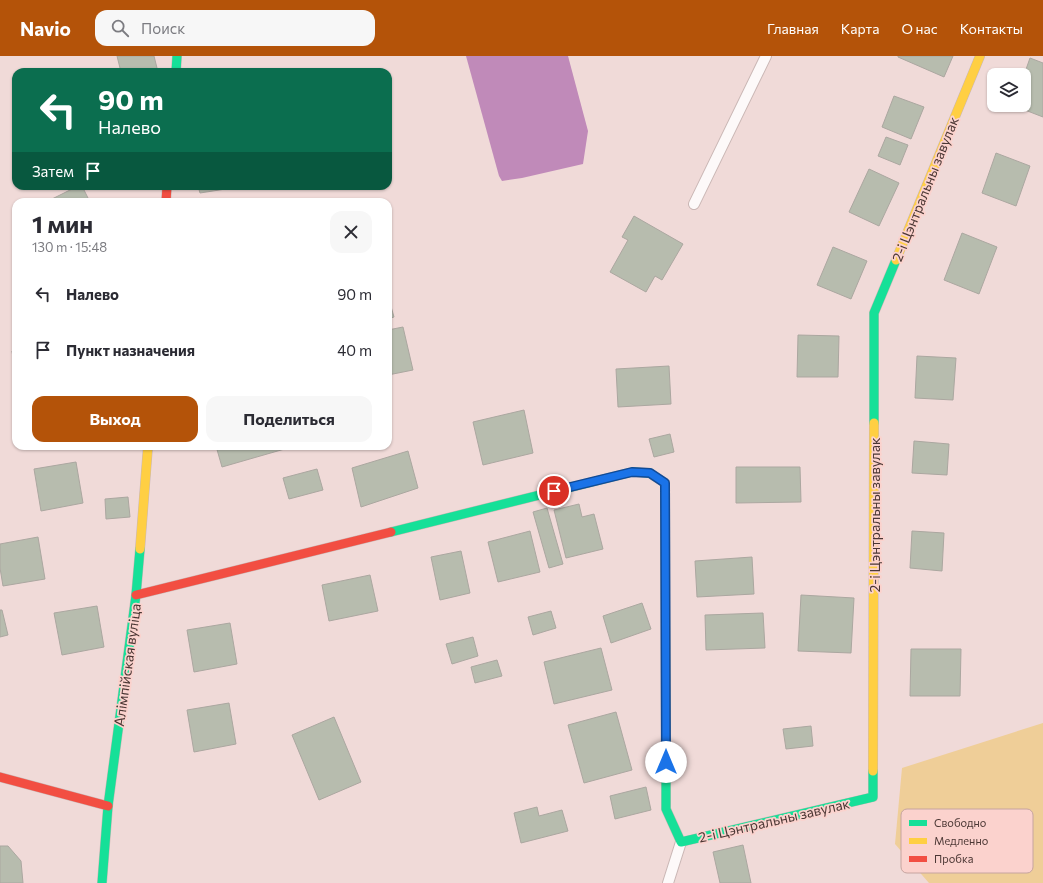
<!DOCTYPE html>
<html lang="ru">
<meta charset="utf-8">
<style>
body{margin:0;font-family:Commissioner,sans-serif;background:#f7f7f7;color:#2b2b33;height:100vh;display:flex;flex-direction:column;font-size:15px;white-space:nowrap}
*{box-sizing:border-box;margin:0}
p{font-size:13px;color:#7c7c81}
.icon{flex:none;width:22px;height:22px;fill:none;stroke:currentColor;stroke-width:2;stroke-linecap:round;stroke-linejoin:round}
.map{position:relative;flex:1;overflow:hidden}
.side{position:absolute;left:12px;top:142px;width:380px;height:252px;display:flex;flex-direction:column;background:#fff;border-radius:12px;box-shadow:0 1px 3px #0004}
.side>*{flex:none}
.guide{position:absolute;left:12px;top:12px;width:380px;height:122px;border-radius:12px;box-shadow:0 1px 3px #0004;background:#0b6e4f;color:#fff;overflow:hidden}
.buttons{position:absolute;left:987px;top:12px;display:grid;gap:8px}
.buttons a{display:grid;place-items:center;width:44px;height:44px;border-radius:8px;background:#fff;box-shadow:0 1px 3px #0004;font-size:20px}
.pin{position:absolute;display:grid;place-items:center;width:34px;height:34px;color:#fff;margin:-17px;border:2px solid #fff;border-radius:50%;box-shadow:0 1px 4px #0007}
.me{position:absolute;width:44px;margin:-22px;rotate:0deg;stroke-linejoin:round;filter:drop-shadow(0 0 3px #0008)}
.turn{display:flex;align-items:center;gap:14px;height:84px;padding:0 20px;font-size:18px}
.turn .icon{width:52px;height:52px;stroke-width:2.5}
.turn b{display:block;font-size:28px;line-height:34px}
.then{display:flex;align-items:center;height:38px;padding:0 20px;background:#0003;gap:8px;font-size:15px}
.round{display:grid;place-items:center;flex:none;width:42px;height:42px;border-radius:12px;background:#f7f7f7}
.head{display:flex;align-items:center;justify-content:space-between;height:68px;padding:0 20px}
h1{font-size:24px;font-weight:700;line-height:30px}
.button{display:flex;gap:8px;margin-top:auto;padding:8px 20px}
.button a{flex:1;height:46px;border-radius:12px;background:#b45309;color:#fff;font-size:16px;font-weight:700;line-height:46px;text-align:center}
.button a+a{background:#f7f7f7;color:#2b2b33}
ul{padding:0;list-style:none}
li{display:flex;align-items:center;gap:12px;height:56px;padding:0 20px}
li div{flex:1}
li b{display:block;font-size:15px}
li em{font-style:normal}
header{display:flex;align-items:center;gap:24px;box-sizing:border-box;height:56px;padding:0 20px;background:#b45309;color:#fff}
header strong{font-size:19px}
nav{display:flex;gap:22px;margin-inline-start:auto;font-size:14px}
.search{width:280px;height:36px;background:#f7f7f7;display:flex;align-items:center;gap:10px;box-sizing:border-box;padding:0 14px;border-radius:12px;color:#7c7c81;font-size:15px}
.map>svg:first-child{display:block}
.green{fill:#efce98}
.water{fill:#c08ab9}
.building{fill:#b7bcae;stroke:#aba7a0}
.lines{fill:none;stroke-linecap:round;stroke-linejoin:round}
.lane-casing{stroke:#cab7b5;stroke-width:12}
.fast-casing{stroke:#cab7b5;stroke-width:10}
.slow-casing{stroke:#cab7b5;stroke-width:10}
.jam-casing{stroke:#cab7b5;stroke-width:10}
.lane{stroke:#fdf9f9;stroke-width:10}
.fast{stroke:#16e098;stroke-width:9}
.slow{stroke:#ffcf43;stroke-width:9}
.jam{stroke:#f24e42;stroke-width:9}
.route-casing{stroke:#114b97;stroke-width:10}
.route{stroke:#1a73e8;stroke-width:7}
.labels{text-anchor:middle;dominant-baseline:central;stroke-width:3.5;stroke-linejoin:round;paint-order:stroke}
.street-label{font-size:14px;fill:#4b3734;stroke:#fbd2cd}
.key{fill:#fbd2cd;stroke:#c6a49f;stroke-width:1}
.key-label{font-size:11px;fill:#4b3734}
</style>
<header>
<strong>Navio</strong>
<div class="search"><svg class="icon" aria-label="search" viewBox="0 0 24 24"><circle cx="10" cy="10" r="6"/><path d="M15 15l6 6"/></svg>Поиск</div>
<nav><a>Главная</a><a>Карта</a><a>О нас</a><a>Контакты</a></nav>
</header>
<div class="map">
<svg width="1043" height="827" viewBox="0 0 1043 827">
<rect width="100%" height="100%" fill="#f0dad8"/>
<path class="green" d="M1043,667V827H929L895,788L902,712Z"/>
<path class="water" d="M466,0H568L588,75L583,108L522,122L502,125L499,120Z"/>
<g class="building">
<path d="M117,0H154L158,16H121Z"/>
<path d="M898,0H953L944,21L898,1Z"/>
<path d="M1030,2L1043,7V61L1012,49H1024V19Z"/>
<path d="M894,40L924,51L911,83L882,71Z"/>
<path d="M886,81L908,89L900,109L878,100Z"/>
<path d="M996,97L1030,110L1016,150L982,137Z"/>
<path d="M869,113L899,127L879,170L849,156Z"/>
<path d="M78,130H82L90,146H46Z"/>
<path d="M198,130H231L232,132L200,137Z"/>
<path d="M634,160L683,188L662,224L655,220L646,236L610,216L628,184L622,181Z"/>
<path d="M962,177L997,191L979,238L944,224Z"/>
<path d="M833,191L867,205L851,243L817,229Z"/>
<path d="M388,240L394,261L388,263Z"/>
<path d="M403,271L413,314L388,319V274Z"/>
<path d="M798,279L839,280L838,321H797Z"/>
<path d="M16,294V321L12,295Z"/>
<path d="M917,300L956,302L953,344L915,342Z"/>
<path d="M669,310L671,348L618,351L616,313Z"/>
<path d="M524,354L533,397L483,409L473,366Z"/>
<path d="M670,378L674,396L654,401L649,383Z"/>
<path d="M914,385L949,388L947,419L912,417Z"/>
<path d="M216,390H295L222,411Z"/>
<path d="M408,395L418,432L361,451L352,412Z"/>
<path d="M76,406L83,447L41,455L34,413Z"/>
<path d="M736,411H800L801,446L736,447Z"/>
<path d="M317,413L323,434L289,443L283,422Z"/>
<path d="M128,441L130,461L106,463L105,443Z"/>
<path d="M579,448L582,461L594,458L603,493L566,502L554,454Z"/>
<path d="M547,452L563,508L549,512L533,456Z"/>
<path d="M530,475L540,516L498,526L488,486Z"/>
<path d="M912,475L944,477L942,515L910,512Z"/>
<path d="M38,481L45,523L3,530L0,512V488Z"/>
<path d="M461,495L470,537L440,544L431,501Z"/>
<path d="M752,501L754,538L697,541L695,505Z"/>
<path d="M370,519L378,555L329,565L322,529Z"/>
<path d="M801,539L854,542L851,597L798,595Z"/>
<path d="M642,547L651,573L611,587L603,560Z"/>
<path d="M97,550L104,591L62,599L54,557Z"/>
<path d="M0,554H2L8,579L0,581Z"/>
<path d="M551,555L556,572L533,579L528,561Z"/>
<path d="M763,557L765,592L706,594L705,559Z"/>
<path d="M230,567L237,608L194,616L187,574Z"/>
<path d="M473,581L478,600L452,608L446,588Z"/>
<path d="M601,592L612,634L554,648L544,606Z"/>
<path d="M911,593H961L960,640H910Z"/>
<path d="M497,604L502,620L475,627L471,611Z"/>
<path d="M229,647L236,688L194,696L187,654Z"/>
<path d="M616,656L632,714L584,727L568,669Z"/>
<path d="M334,661L361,726L319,744L292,679Z"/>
<path d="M811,670L813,690L786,693L783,673Z"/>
<path d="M646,731L651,754L615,763L610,740Z"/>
<path d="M537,751L539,760L562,754L568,775L521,787L514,757Z"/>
<path d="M743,789L751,827H720L713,796Z"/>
<path d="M0,790H8L21,805L23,827H0Z"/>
</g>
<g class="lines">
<defs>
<g id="lane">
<path d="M694,148L766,0"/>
<path d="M668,827L681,786"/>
</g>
<g id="fast">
<path d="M176,16L177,0"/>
<path d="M874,367V257L896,204"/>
<path d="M391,476L632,416L650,417L654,420"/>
<path d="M666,688V753L681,786L873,741V715"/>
<path d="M102,827L108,750L136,539L140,493"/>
</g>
<g id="slow">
<path d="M896,204L980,0"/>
<path d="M654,420L665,427L666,688"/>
<path d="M140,493L148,390"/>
<path d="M873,715L874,367"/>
</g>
<g id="jam">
<path d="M166,146L167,130"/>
<path d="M136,539L391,476"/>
<path d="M0,721L108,750"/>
</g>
</defs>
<use href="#lane" class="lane-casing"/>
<use href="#fast" class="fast-casing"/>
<use href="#slow" class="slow-casing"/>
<use href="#jam" class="jam-casing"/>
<use href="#lane" class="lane"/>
<use href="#fast" class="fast"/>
<use href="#slow" class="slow"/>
<use href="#jam" class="jam"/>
</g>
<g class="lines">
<defs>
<path id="route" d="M554,435L632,416L650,417L665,427L666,706"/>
</defs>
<use href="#route" class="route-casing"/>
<use href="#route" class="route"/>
</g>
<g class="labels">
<g class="street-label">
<text transform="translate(925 133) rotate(-68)">2-і Цэнтральны завулак</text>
<text transform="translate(874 459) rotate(-90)">2-і Цэнтральны завулак</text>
<text transform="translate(127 609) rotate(-82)">Алімпійская вуліца</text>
<text transform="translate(774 764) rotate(-13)">2-і Цэнтральны завулак</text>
</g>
</g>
<rect x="901" y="753" width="132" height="64" rx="6" class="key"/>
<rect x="909" y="764" width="18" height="6" fill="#16e098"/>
<rect x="909" y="782" width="18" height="6" fill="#ffcf43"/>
<rect x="909" y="800" width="18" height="6" fill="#f24e42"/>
<g class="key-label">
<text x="934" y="771">Свободно</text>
<text x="934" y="789">Медленно</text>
<text x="934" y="807">Пробка</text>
</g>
</svg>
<div class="buttons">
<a><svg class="icon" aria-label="layers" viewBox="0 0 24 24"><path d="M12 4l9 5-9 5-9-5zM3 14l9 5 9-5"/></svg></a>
</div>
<div class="pin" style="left:554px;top:435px;background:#d93025"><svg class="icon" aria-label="arrive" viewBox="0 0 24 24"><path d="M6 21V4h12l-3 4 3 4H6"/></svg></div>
<svg class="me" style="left:666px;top:706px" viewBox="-20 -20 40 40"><circle r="19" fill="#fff"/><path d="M0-13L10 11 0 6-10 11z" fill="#1a73e8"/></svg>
<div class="guide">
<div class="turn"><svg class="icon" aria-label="left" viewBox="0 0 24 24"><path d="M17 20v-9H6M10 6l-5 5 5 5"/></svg><div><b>90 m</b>Налево</div></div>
<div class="then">Затем<svg class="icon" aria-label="arrive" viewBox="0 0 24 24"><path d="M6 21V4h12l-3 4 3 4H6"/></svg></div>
</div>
<section class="side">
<div class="head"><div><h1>1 мин</h1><p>130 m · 15:48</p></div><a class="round"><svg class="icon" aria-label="close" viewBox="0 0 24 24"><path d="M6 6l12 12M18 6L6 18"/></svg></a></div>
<ul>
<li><svg class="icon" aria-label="left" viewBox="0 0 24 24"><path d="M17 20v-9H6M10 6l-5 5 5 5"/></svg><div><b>Налево</b></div><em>90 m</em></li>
<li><svg class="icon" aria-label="arrive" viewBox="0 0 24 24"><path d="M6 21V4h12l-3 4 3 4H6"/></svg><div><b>Пункт назначения</b></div><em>40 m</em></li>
</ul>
<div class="button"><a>Выход</a><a>Поделиться</a></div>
</section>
</div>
